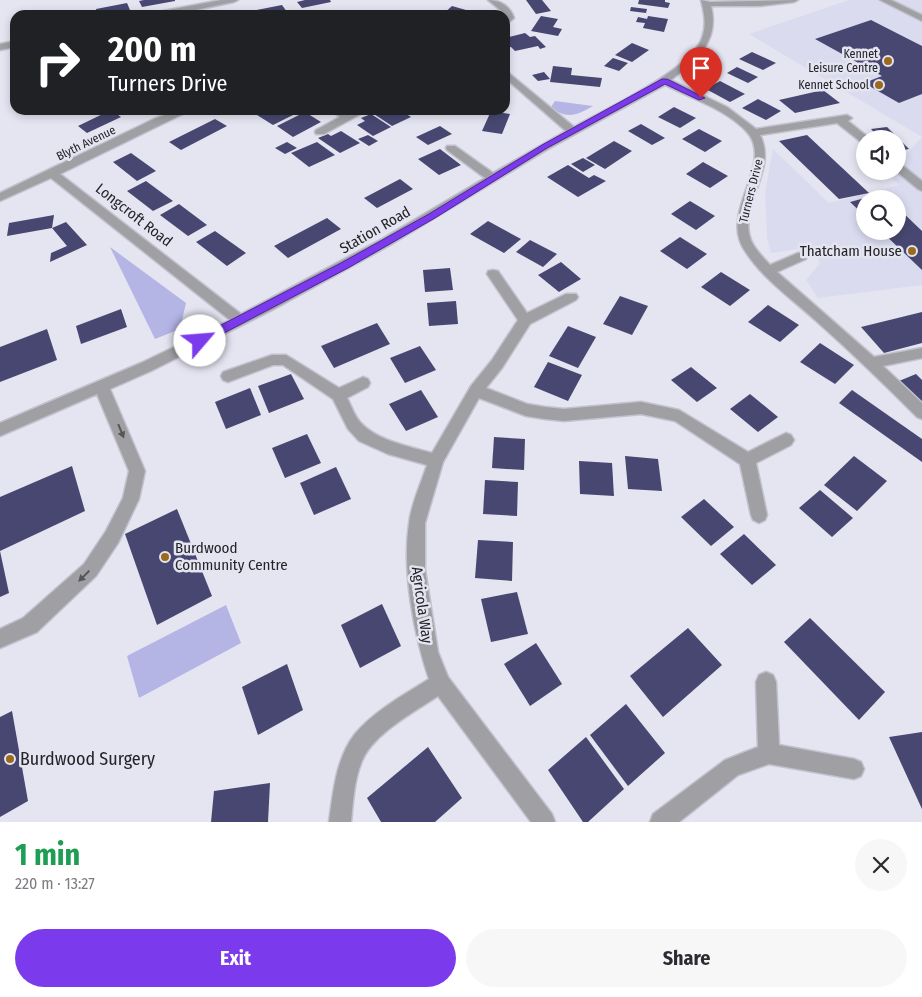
<!DOCTYPE html>
<meta charset="utf-8">
<style>
body{margin:0;font-family:"Fira Sans Condensed",sans-serif;background:#f7f7f7;color:#2b2b33;height:100vh;display:flex;flex-direction:column;font-size:19px;white-space:nowrap}
*{box-sizing:border-box;margin:0}
p{font-size:16px;color:#7c7c81}
.icon{flex:none;width:28px;height:28px;fill:none;stroke:currentColor;stroke-width:2;stroke-linecap:round;stroke-linejoin:round}
.map{position:relative;height:822px;overflow:hidden}
.side{display:flex;flex-direction:column;background:#fff;flex:1}
.side>*{flex:none}
.hud{position:absolute;left:10px;top:10px;width:500px;height:105px;border-radius:15px;box-shadow:0 2px 8px #0003;background:#202124;color:#fff;overflow:hidden}
.buttons{position:absolute;left:856px;top:130px;display:grid;gap:10px}
.buttons a{display:grid;place-items:center;width:50px;height:50px;border-radius:50%;background:#fff;box-shadow:0 2px 8px #0003;font-size:25px}
.pin{position:absolute;display:grid;place-items:center;width:42px;height:42px;color:#fff;margin:-51px -21px;border-radius:50% 50% 50% 0;rotate:-45deg;box-shadow:0 0 5px #0007}
.pin .icon{rotate:45deg}
.me{position:absolute;width:55px;margin:-28px;rotate:63deg;stroke-linejoin:round;filter:drop-shadow(0 0 4px #0008)}
.turn{display:flex;align-items:center;gap:18px;height:105px;padding:0 15px;font-size:22px}
.turn .icon{width:65px;height:65px;stroke-width:2.5}
.turn b{display:block;font-size:35px;line-height:42px}
.round{display:grid;place-items:center;flex:none;width:52px;height:52px;border-radius:26px;background:#f7f7f7}
.head{display:flex;align-items:center;justify-content:space-between;height:85px;padding:0 15px}
h1{font-size:30px;font-weight:700;line-height:38px;color:#1e9e55}
.primary-button{display:flex;gap:10px;margin-top:auto;padding:10px 15px}
.primary-button a{flex:1;height:58px;border-radius:30px;background:#7c3aed;color:#fff;font-size:20px;font-weight:700;line-height:58px;text-align:center}
.primary-button a+a{background:#f7f7f7;color:#2b2b33}
.map>svg:first-child{display:block}
.built{fill:#dadbef;fill-rule:evenodd}
.green{fill:#b4b4e5}
.building{fill:#484771}
.lines{fill:none;stroke-linecap:round;stroke-linejoin:round}
.minor-casing{stroke:#c1c2cd;stroke-width:3}
.minor{fill:#9f9fa4;fill-rule:evenodd}
.oneway{fill:#55555a}
.route{fill:#7c3aed;stroke:#51269a}
.poi-dot{fill:#9b6b1d;stroke:#e4e5f1;stroke-width:2}
.labels{text-anchor:middle;dominant-baseline:central;stroke-width:5;stroke-linejoin:round;paint-order:stroke}
.far-poi-label{font-size:12px;fill:#232328;stroke:#e4e5f1;text-anchor:end}
.far-street-label{font-size:12px;fill:#232328;stroke:#e4e5f1}
.street-label{font-size:15px;fill:#232328;stroke:#e4e5f1}
.poi-label{font-size:15px;fill:#232328;stroke:#e4e5f1;text-anchor:end}
.near-poi-label{font-size:18px;fill:#232328;stroke:#e4e5f1;text-anchor:start}
</style>
<div class="map">
<svg width="922" height="822" viewBox="0 0 922 822">
<rect width="100%" height="100%" fill="#e4e5f1"/>
<path class="built" d="M849,0H922V285L818,298L806,280L820,263L815,254L799,249L771,253L767,238L765,193L773,149L829,203L899,185L885,171H898V155L906,154L922,137L749,34ZM865,199H898V231H865Z"/>
<g class="green">
<path d="M555,101L593,106C578,115 566,120 551,107Z"/>
<path d="M110,247L186,303L180,329L155,339Z"/>
<path d="M226,605L241,643L139,698L127,656Z"/>
</g>
<g class="building">
<path d="M144,0H175V1L142,7L139,1Z"/>
<path d="M305,0H330L331,2L302,8L297,2Z"/>
<path d="M526,0H542L551,11L536,14Z"/>
<path d="M639,0H665V2L670,3L668,8L638,4Z"/>
<path d="M127,3L130,10L97,15L96,9Z"/>
<path d="M282,5L287,12L271,15H254L252,11Z"/>
<path d="M452,6L466,10L460,15H442Z"/>
<path d="M631,7L647,9L646,13L630,11Z"/>
<path d="M541,16L558,19L553,27L562,29L558,36L531,31Z"/>
<path d="M648,16L668,19L664,32L643,28L645,23L636,22L638,17L647,19Z"/>
<path d="M871,20L922,46V94L899,103L864,83L882,76L815,39Z"/>
<path d="M525,33L530,37L535,36L546,47L540,49L538,46L515,51L511,47L505,48V38Z"/>
<path d="M632,43L649,50L632,62L615,55Z"/>
<path d="M752,52L776,63L763,70L739,59Z"/>
<path d="M613,58L628,63L619,71L604,66Z"/>
<path d="M553,66L572,68L571,75L602,78L600,87L550,82Z"/>
<path d="M737,67L758,77L748,83L727,73Z"/>
<path d="M544,72L550,79L538,81L532,75Z"/>
<path d="M720,81L745,94L730,102L706,89Z"/>
<path d="M823,90L840,103L795,113L779,100Z"/>
<path d="M758,99L781,111L766,120L742,108Z"/>
<path d="M674,107L696,118L680,128L658,117Z"/>
<path d="M111,110L121,117L87,133L78,126Z"/>
<path d="M267,110H303L273,125L257,115Z"/>
<path d="M375,110H400L411,117L392,126L371,112Z"/>
<path d="M405,110H425L411,115Z"/>
<path d="M491,111L510,114L502,134L482,131Z"/>
<path d="M305,112L321,122L293,137L277,126Z"/>
<path d="M371,114L391,127L373,136L357,125L365,121L361,118Z"/>
<path d="M215,119L227,126L181,150L169,142Z"/>
<path d="M641,124L665,138L652,145L628,131Z"/>
<path d="M440,126L452,134L428,145L416,137Z"/>
<path d="M887,127L909,149L898,151V139H880L871,129Z"/>
<path d="M699,129L722,141L705,152L682,139Z"/>
<path d="M341,131L360,143L340,153L318,138L328,134L331,136Z"/>
<path d="M368,135L378,141L369,146L358,139Z"/>
<path d="M807,135L869,193L839,199L779,141Z"/>
<path d="M614,141L632,151L605,169L586,158Z"/>
<path d="M287,142L297,148L285,154L275,148Z"/>
<path d="M317,142L335,155L309,167L291,153Z"/>
<path d="M440,149L461,165L439,175L418,159Z"/>
<path d="M131,153L156,171L137,181L113,162Z"/>
<path d="M583,158L595,165L583,172L571,164Z"/>
<path d="M703,162L728,176L710,188L686,174Z"/>
<path d="M568,165L589,178L594,175L606,181L578,197L547,177Z"/>
<path d="M400,179L413,189L377,208L364,198Z"/>
<path d="M146,181L173,201L153,211L127,191Z"/>
<path d="M865,198V216L850,202Z"/>
<path d="M690,201L715,216L696,230L671,214Z"/>
<path d="M179,204L207,225L188,236L160,215Z"/>
<path d="M898,208L922,231V270L881,231H898Z"/>
<path d="M54,215L52,228L7,236L9,223Z"/>
<path d="M327,218L341,229L288,258L274,246Z"/>
<path d="M488,221L521,239L504,253L470,234Z"/>
<path d="M66,222L87,245L50,262L51,253L67,246L52,228Z"/>
<path d="M215,231L246,253L227,266L196,242Z"/>
<path d="M680,237L707,254L687,269L660,251Z"/>
<path d="M530,240L557,254L543,267L516,252Z"/>
<path d="M561,262L581,279L559,292L538,275Z"/>
<path d="M450,268L453,290L425,292L423,270Z"/>
<path d="M721,272L750,290L730,306L701,287Z"/>
<path d="M620,296L648,306L632,335L603,324Z"/>
<path d="M456,301L458,324L429,326L427,303Z"/>
<path d="M768,305L799,325L780,342L748,322Z"/>
<path d="M121,309L127,327L81,344L76,326Z"/>
<path d="M922,312V343L884,353L861,327Z"/>
<path d="M377,323L390,344L334,368L321,346Z"/>
<path d="M568,326L596,337L578,368L549,356Z"/>
<path d="M47,329L57,360L0,382V347Z"/>
<path d="M820,343L854,365L835,384L800,362Z"/>
<path d="M420,346L436,370L405,383L390,358Z"/>
<path d="M548,362L582,375L568,401L534,387Z"/>
<path d="M691,367L717,388L697,402L671,380Z"/>
<path d="M291,374L304,399L269,413L258,386Z"/>
<path d="M916,374L922,380V404L899,381Z"/>
<path d="M250,388L261,415L226,429L215,402Z"/>
<path d="M421,390L438,417L406,431L389,404Z"/>
<path d="M852,390L922,439V462L839,403Z"/>
<path d="M750,394L778,417L758,432L730,409Z"/>
<path d="M307,434L321,463L285,478L272,448Z"/>
<path d="M494,437L525,439L524,470L492,468Z"/>
<path d="M625,456L658,459L662,491L628,489Z"/>
<path d="M854,456L887,481L857,511L824,485Z"/>
<path d="M579,461L612,463L614,496L580,494Z"/>
<path d="M72,466L85,511L0,551V497Z"/>
<path d="M336,467L351,499L314,515L300,483Z"/>
<path d="M485,480L518,482L517,516L483,514Z"/>
<path d="M820,490L853,518L832,537L799,508Z"/>
<path d="M704,499L734,527L711,546L681,517Z"/>
<path d="M177,509L212,596L157,625L125,534Z"/>
<path d="M744,534L776,565L752,585L720,554Z"/>
<path d="M478,540L513,542L512,581L475,578Z"/>
<path d="M0,551L9,593L0,597Z"/>
<path d="M517,592L528,634L491,642L481,599Z"/>
<path d="M382,604L401,646L360,668L341,625Z"/>
<path d="M810,618L885,692L859,720L784,642Z"/>
<path d="M688,628L722,665L663,717L630,676Z"/>
<path d="M536,643L562,684L530,706L504,664Z"/>
<path d="M287,664L303,710L258,735L242,687Z"/>
<path d="M626,704L665,753L628,786L590,735Z"/>
<path d="M12,711L28,801L0,817V717Z"/>
<path d="M922,732V809L889,737Z"/>
<path d="M586,737L624,789L588,822H583L548,770Z"/>
<path d="M428,747L462,798L435,822H381L367,798Z"/>
<path d="M270,783L268,822H211L214,791Z"/>
</g>
<g class="lines">
<defs>
<g id="minor">
<path d="M221,0H238L234,2L171,15H154L158,12Z"/>
<path d="M488,0C500,0 510,6 514,18L505,25L504,13Z"/>
<path d="M701,0L710,2L798,0L794,2L760,6H711C720,42 696,60 671,80L727,107L756,129L847,115L852,118L848,121L869,138L865,139V143L861,142L837,123L760,135C777,168 743,199 749,233C751,246 762,256 770,265L798,253H806L808,256L806,259L777,272L874,357L922,348V358L883,366L922,403V419L917,417C884,384 850,351 815,320C791,298 763,279 745,251C718,212 775,164 747,132C726,109 692,99 665,85L548,149L390,245L274,309L151,371L110,389L145,471L139,499L118,543L96,576L37,632L0,648V629L23,618L84,564L106,531L123,498L129,471L97,394L0,436V423L141,363L230,320L51,178L0,201V193L154,119L177,110H191L60,174L241,314L382,239L485,178L447,150L446,148L447,146H455L493,173L566,131L505,78V70L574,127C604,110 691,70 702,38C707,24 704,13 701,0Z"/>
<path d="M880,0H891L922,15V21Z"/>
<path d="M15,41V47L0,50V44Z"/>
<path d="M331,110H343L348,113L355,110H368L324,134H316L315,132L316,130L340,117Z"/>
<path d="M898,164L902,165L922,181V191L918,189L896,171Z"/>
<path d="M493,270L498,271L527,313L566,294H576L578,297L576,300L530,324L502,368L486,388L527,404L545,407L564,409L641,402L679,410L748,452L786,433L791,435L794,440L791,445L756,463L767,515L765,520L759,523L753,520L751,515L740,464L675,421L641,414L564,421L545,419L526,416L479,398L443,462L425,523V570L438,652L448,677L552,814L555,822H531L438,696C414,712 373,734 362,761C354,780 353,802 351,822H329C333,793 336,758 355,734C374,711 404,695 429,679C414,635 402,570 409,524C411,504 421,484 427,465L388,454L359,441L348,429L333,399L283,365H273L228,382L223,380L221,376L223,372L272,355H286L339,388L363,377L368,379L370,383L368,387L347,398C351,405 354,415 360,422C377,441 408,446 432,453L471,386L492,360L518,320L487,274L488,271Z"/>
<path d="M766,672L773,675L776,682L779,745L854,759L861,762L864,769L861,776L854,779L769,764L738,775L679,822H650L653,814L725,760L758,747L756,682L759,675Z"/>
</g>
</defs>
<use href="#minor" class="minor-casing"/>
<use href="#minor" class="minor"/>
</g>
<defs><path id="oneway-solid" d="M-6-.8H1V-3.2L6.5 0L1 3.2V.8H-6Z" transform="scale(1.25)"/></defs>
<g class="oneway">
<use href="#oneway-solid" transform="translate(121 431) rotate(68)"/>
<use href="#oneway-solid" transform="translate(84 576) rotate(135)"/>
</g>
<path class="route" d="M662,79H667L705,98L699,100L665,84L547,148L435,218L348,268L203,344H196L194,341L196,338L341,263L429,214L542,145Z"/>
<g class="poi-dot">
<circle cx="888" cy="61" r="5"/>
<circle cx="879" cy="85" r="5"/>
<circle cx="912" cy="251" r="5"/>
<circle cx="165" cy="557" r="5"/>
<circle cx="10" cy="759" r="5"/>
</g>
<g class="labels">
<g class="far-poi-label">
<text x="878" y="54">Kennet<tspan x="878" dy="14">Leisure Centre</tspan></text>
<text x="869" y="85">Kennet School</text>
</g>
<g class="far-street-label">
<text transform="translate(86 143) rotate(-26)">Blyth Avenue</text>
<text transform="translate(751 191) rotate(-76)">Turners Drive</text>
</g>
<g class="street-label">
<text transform="translate(134 215) rotate(38)">Longcroft Road</text>
<text transform="translate(375 230) rotate(-30)">Station Road</text>
<text transform="translate(422 605) rotate(82)">Agricola Way</text>
</g>
<g class="poi-label">
<text x="902" y="251">Thatcham House</text>
<text x="175" y="548" text-anchor="start">Burdwood<tspan x="175" dy="17">Community Centre</tspan></text>
</g>
<g class="near-poi-label">
<text x="20" y="759">Burdwood Surgery</text>
</g>
</g>
</svg>
<div class="buttons">
<a><svg class="icon" aria-label="sound" viewBox="0 0 24 24"><path d="M4 9h4l5-4v14l-5-4H4zM17 9q2 3 0 6"/></svg></a>
<a><svg class="icon" aria-label="search" viewBox="0 0 24 24"><circle cx="10" cy="10" r="6"/><path d="M15 15l6 6"/></svg></a>
</div>
<div class="pin" style="left:701px;top:98px;background:#d93025"><svg class="icon" aria-label="arrive" viewBox="0 0 24 24"><path d="M6 21V4h12l-3 4 3 4H6"/></svg></div>
<svg class="me" style="left:200px;top:341px" viewBox="-20 -20 40 40"><circle r="19" fill="#fff"/><path d="M0-13L10 11 0 6-10 11z" fill="#7c3aed"/></svg>
<div class="hud">
<div class="turn"><svg class="icon" aria-label="right" viewBox="0 0 24 24"><path d="M7 20v-9h11M14 6l5 5-5 5"/></svg><div><b>200 m</b>Turners Drive</div></div>
</div>
</div>
<section class="side">
<div class="head"><div><h1>1 min</h1><p>220 m · 13:27</p></div><a class="round"><svg class="icon" aria-label="close" viewBox="0 0 24 24"><path d="M6 6l12 12M18 6L6 18"/></svg></a></div>
<div class="primary-button"><a>Exit</a><a>Share</a></div>
</section>
